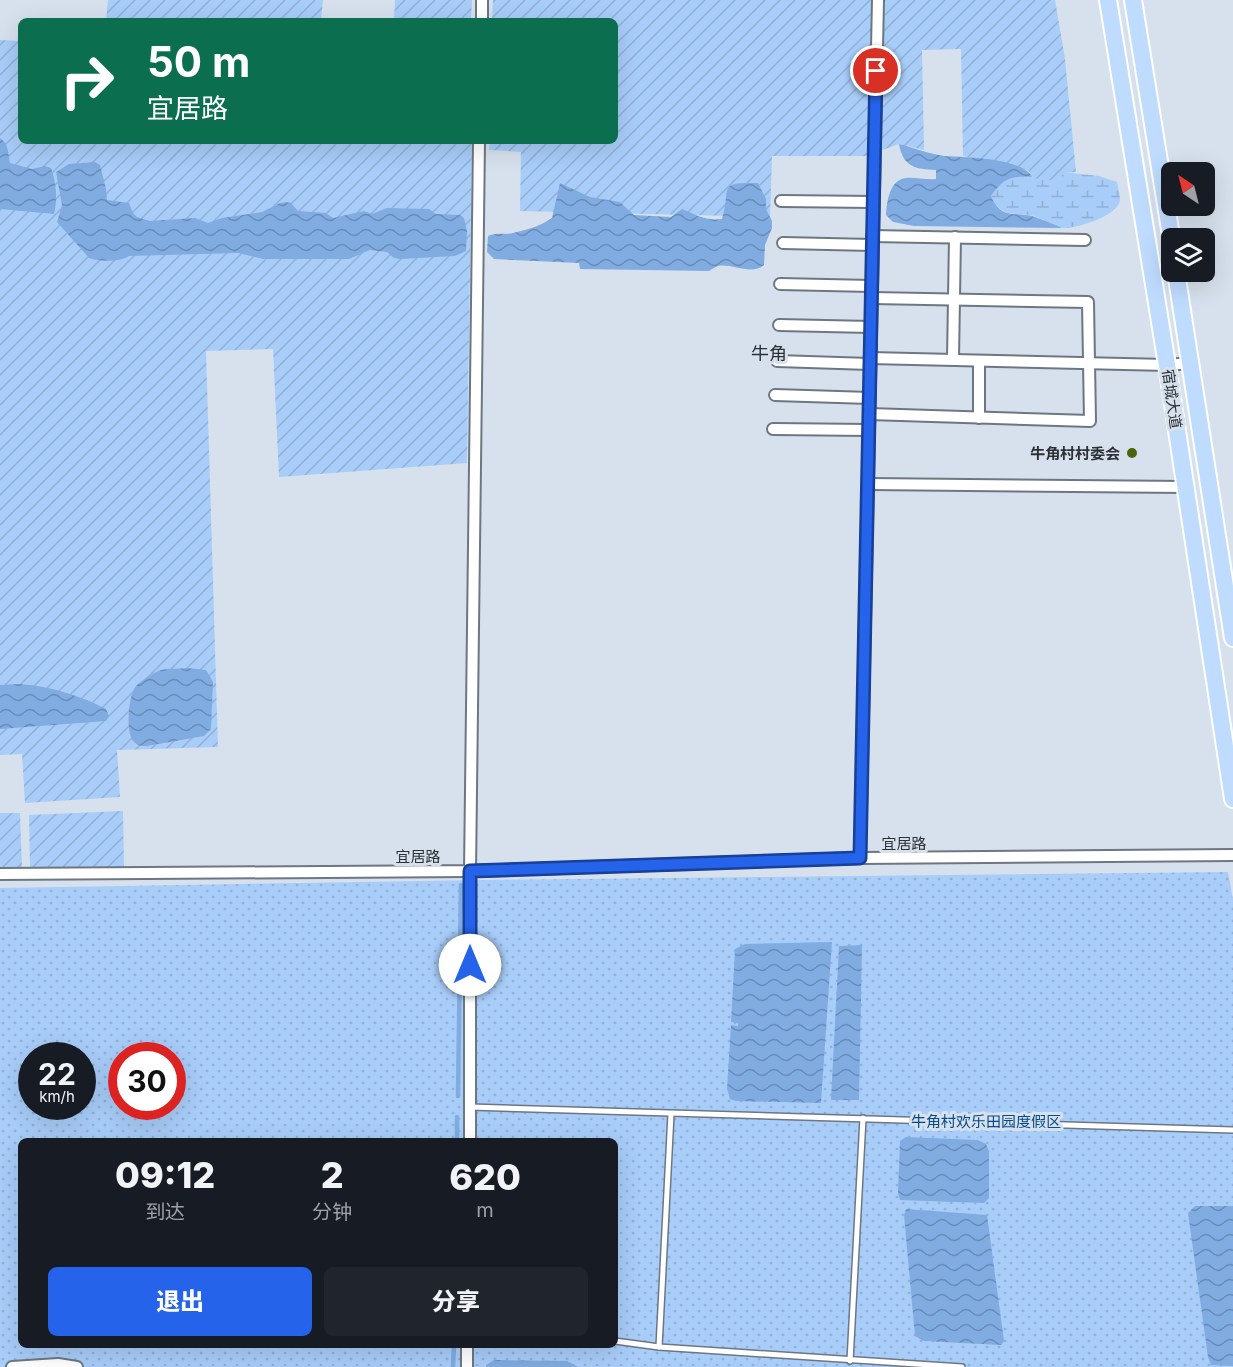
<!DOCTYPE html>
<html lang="zh">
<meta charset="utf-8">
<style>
body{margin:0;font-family:Inter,"Noto Sans SC",sans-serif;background:#20242c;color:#f1f3f6;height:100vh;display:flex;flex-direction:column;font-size:22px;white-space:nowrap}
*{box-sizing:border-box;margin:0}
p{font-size:20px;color:#9ea1a6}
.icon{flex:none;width:33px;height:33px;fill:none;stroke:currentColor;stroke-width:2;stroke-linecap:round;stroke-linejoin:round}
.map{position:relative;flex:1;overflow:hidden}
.drawer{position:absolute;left:18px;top:1138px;width:600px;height:210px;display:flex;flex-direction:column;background:#171b24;border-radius:9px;box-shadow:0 6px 24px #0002}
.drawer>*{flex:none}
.hud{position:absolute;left:18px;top:18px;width:600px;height:126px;border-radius:9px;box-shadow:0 6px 24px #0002;background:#0b6e4f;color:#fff;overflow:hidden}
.needle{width:39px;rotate:325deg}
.buttons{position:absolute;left:1161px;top:162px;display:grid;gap:12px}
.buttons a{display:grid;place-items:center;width:54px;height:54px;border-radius:9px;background:#171b24;box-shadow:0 6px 24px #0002;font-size:30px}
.speed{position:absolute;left:18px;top:1042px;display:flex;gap:12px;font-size:30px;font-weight:700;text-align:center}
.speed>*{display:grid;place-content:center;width:78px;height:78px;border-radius:50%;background:#171b24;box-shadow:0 6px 24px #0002;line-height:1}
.speed small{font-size:15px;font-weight:400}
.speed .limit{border:9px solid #d22;background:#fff;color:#111}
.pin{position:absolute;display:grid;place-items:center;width:51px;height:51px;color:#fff;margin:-26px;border:3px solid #fff;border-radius:50%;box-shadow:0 2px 6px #0007}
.me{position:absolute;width:66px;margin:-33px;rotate:0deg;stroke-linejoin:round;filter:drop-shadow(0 0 4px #0008)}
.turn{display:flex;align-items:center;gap:21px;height:126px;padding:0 30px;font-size:27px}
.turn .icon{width:78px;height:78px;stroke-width:2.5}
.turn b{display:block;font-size:42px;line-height:51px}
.eta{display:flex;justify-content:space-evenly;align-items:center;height:102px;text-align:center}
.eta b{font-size:36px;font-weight:800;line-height:42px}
.primary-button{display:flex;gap:12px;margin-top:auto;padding:12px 30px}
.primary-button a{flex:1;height:69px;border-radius:9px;background:#2563eb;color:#fff;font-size:24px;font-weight:800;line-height:69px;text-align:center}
.primary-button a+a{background:#20242c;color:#f1f3f6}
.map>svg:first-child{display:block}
.wetland{fill:url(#wetland-marsh)}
.park{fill:url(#park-dots);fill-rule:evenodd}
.garden{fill:url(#garden-furrows)}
.water{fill:url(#water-waves)}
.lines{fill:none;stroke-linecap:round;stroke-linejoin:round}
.stream{stroke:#80ace1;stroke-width:4.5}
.lane-casing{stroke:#6d7782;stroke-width:8}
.street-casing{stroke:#6d7782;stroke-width:14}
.primary-casing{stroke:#fff;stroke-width:20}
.lane{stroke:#fff;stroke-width:5}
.street{stroke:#fff;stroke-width:10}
.primary{stroke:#bfdcfe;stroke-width:16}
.route-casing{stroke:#184099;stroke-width:15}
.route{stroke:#2563eb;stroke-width:10}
.poi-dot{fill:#4d620d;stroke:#d6e1ed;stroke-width:2}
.labels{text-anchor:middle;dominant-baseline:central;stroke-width:6;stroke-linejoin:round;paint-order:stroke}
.street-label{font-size:15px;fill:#2c3035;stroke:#d6e1ed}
.poi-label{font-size:15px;font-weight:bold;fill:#2c3035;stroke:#d6e1ed;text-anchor:end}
.park-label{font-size:15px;fill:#074a88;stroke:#d6e1ed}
.quarter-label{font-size:18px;fill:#2c3035;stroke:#d6e1ed}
</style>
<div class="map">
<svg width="1233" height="1367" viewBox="0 0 1233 1367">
<defs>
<pattern id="wetland-marsh" width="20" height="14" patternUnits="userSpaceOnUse" patternTransform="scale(1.5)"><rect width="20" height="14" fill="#a8cdf9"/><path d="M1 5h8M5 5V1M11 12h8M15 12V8" fill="none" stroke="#91b0d6"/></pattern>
<pattern id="park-dots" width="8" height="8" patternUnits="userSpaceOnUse" patternTransform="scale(1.5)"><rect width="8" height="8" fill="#a8cdf9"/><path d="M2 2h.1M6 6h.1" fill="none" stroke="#91b0d6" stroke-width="1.8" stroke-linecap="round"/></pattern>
<pattern id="garden-furrows" width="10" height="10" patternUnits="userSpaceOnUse" patternTransform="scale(1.5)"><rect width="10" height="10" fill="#a8cdf9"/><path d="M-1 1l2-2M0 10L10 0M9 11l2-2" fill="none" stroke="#91b0d6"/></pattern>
<pattern id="water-waves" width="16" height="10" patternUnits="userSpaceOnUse" patternTransform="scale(1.5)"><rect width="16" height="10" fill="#80ace1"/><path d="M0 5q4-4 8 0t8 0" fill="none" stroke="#698cb7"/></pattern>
</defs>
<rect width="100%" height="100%" fill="#d6e1ed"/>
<path class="wetland" d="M1062,172L1099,176L1117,182C1118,187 1120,195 1120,200C1118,216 1078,228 1064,228C1054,228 1044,219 1034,216C1013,211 1003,220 991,196L1000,183L1015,176L1032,177L1040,180L1061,179Z"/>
<path class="park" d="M1228,872L1233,900V1367H0V888L482,880ZM32,1056H82V1107H32ZM122,1056H172V1107H122ZM21,1142H615V1346H21Z"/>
<g class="garden">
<path d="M108,0H323L321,21H106Z"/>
<path d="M395,0H472L471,21H394Z"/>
<path d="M493,0H1055L1065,59L1076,172L1062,173L1061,180H1039L1032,177L1029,171L1014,165L963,156L961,49L922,50L924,150L899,144L866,156H772L770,217L520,211L521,152L489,150L490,141H615V21H492Z"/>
<path d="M0,40L21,41V141H472L467,463L279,477L273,349L206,351L218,747L117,750L120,797L25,803L22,754L0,755Z"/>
<path d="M123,811L124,868L30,869L29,815Z"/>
<path d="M0,813H20L22,868H0Z"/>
</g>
<g class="water">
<path d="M0,138C9,144 8,153 10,163L32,169L45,166L51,168C56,182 58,199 54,214L0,209Z"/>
<path d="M899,144C914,148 930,154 944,156C964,157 1023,158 1032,177C1010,176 1004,178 991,196C1002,221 1015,211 1035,217C1044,220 1053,224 1062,228L914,226L893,222L886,215C887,202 889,180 906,178C913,177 927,180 936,179V170C915,169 903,167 899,144Z"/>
<path d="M95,162L100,165L106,189L107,200L129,203L133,213L137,217L150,221L195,218L208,223L222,218L262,212L280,203L287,202L291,203L298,211L326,213L333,218L364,211L372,214L387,208L429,209L436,214L460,215L464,218L467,231L466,251L455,256L400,259L394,258L387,252L370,250L349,259H263L238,253L129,256C120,262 99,262 89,258L57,222L62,205L56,172L69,164Z"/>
<path d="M560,183L590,197L620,202L634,215L671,217L682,209C696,215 706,221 722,219C732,188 715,182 758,183L766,199V209L772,221V228L765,245L764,265C751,276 732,263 718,266C715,267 712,269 709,271L580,269L579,263L494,259L487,252L488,236C496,232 505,235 513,233C526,230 541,226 552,218Z"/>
<path d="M188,668L206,670L213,682L211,729L204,736L147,746C142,746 138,746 134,742C125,733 128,693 137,685C141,681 156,671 161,670C167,668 180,669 188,668Z"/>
<path d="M19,684C49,686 79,695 106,709L109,716L106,721L0,729V685Z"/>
<path d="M832,942L821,1103L736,1101L730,1099L727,1089L731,1025L738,1026V1023L731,1022L735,949L745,944Z"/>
<path d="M862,945L859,1100H831L839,946Z"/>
<path d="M906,1137L978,1140L986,1144L989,1151V1198L984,1203L900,1200L898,1193L900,1141Z"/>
<path d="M1195,1206H1233V1366L1211,1365L1208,1357L1188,1213Z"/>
<path d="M906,1209L987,1215L1004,1341L1001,1345L924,1341L915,1336L904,1215Z"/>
<path d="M494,1360L567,1361L578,1367H486V1365Z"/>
</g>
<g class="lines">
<g class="stream">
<path d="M458,1096L461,885"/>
<path d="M457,1142V1117"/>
<path d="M453,1367L454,1346"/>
</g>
<defs>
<g id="lane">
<path d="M470,1107L1233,1130"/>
<path d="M615,1341L659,1347L962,1367"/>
<path d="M659,1347L671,1114"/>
<path d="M850,1361L863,1118"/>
</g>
<g id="street">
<path d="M482,21V0"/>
<path d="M781,201L873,202"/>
<path d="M872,236L1085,240"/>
<path d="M783,243L872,245"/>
<path d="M780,284L872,286"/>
<path d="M779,325L871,327"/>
<path d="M870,358L1167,365L1190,363"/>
<path d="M953,359L955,237"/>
<path d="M777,361L870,364"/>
<path d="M979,361V418"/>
<path d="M775,395L870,398"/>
<path d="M869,414L1090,421L1088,302L872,298"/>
<path d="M773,429L869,430"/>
<path d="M868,484L1185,487"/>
<path d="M860,858L878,0"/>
<path d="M0,874L470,871L860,858L1233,855"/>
<path d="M470,1142V871L479,141"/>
<path d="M12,1367L58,1364L77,1367"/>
<path d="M467,1367V1346"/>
</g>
<g id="primary">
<path d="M1108,0L1167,365L1233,799"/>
<path d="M1133,0L1172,242"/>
<path d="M1176,272L1233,638"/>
</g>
</defs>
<use href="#lane" class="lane-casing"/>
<use href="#street" class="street-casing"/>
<use href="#primary" class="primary-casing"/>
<use href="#lane" class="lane"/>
<use href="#street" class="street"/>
<use href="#primary" class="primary"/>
</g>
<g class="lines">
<defs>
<path id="route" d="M470,965V871L860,858L876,71"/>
</defs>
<use href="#route" class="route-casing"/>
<use href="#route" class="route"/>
</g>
<circle class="poi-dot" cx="1132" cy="453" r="6"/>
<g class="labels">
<g class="street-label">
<text transform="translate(1172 399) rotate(82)">宿城大道</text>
<text x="904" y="843">宜居路</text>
<text x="418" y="856">宜居路</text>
</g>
<g class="poi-label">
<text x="1120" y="453">牛角村村委会</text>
</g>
<g class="park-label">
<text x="986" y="1121">牛角村欢乐田园度假区</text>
</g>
<g class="quarter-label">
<text x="769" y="353">牛角</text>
</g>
</g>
</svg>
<div class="buttons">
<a><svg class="needle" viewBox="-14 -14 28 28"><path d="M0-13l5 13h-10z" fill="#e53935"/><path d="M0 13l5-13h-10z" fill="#9ea1a6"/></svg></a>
<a><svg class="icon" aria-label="layers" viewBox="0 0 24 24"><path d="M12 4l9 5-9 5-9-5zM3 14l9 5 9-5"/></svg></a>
</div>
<div class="speed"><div>22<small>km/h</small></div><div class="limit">30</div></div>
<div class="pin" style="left:876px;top:71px;background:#d93025"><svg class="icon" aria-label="arrive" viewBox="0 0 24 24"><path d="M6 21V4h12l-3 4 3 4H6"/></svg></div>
<svg class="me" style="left:470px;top:965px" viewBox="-20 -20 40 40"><circle r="19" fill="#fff"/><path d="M0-13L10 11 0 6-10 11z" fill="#2563eb"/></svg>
<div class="hud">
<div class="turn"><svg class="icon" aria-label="right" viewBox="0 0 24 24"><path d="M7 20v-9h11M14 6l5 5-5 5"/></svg><div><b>50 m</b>宜居路</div></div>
</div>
<section class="drawer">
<div class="eta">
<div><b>09:12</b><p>到达</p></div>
<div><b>2</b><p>分钟</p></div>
<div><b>620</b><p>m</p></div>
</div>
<div class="primary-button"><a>退出</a><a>分享</a></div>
</section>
</div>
